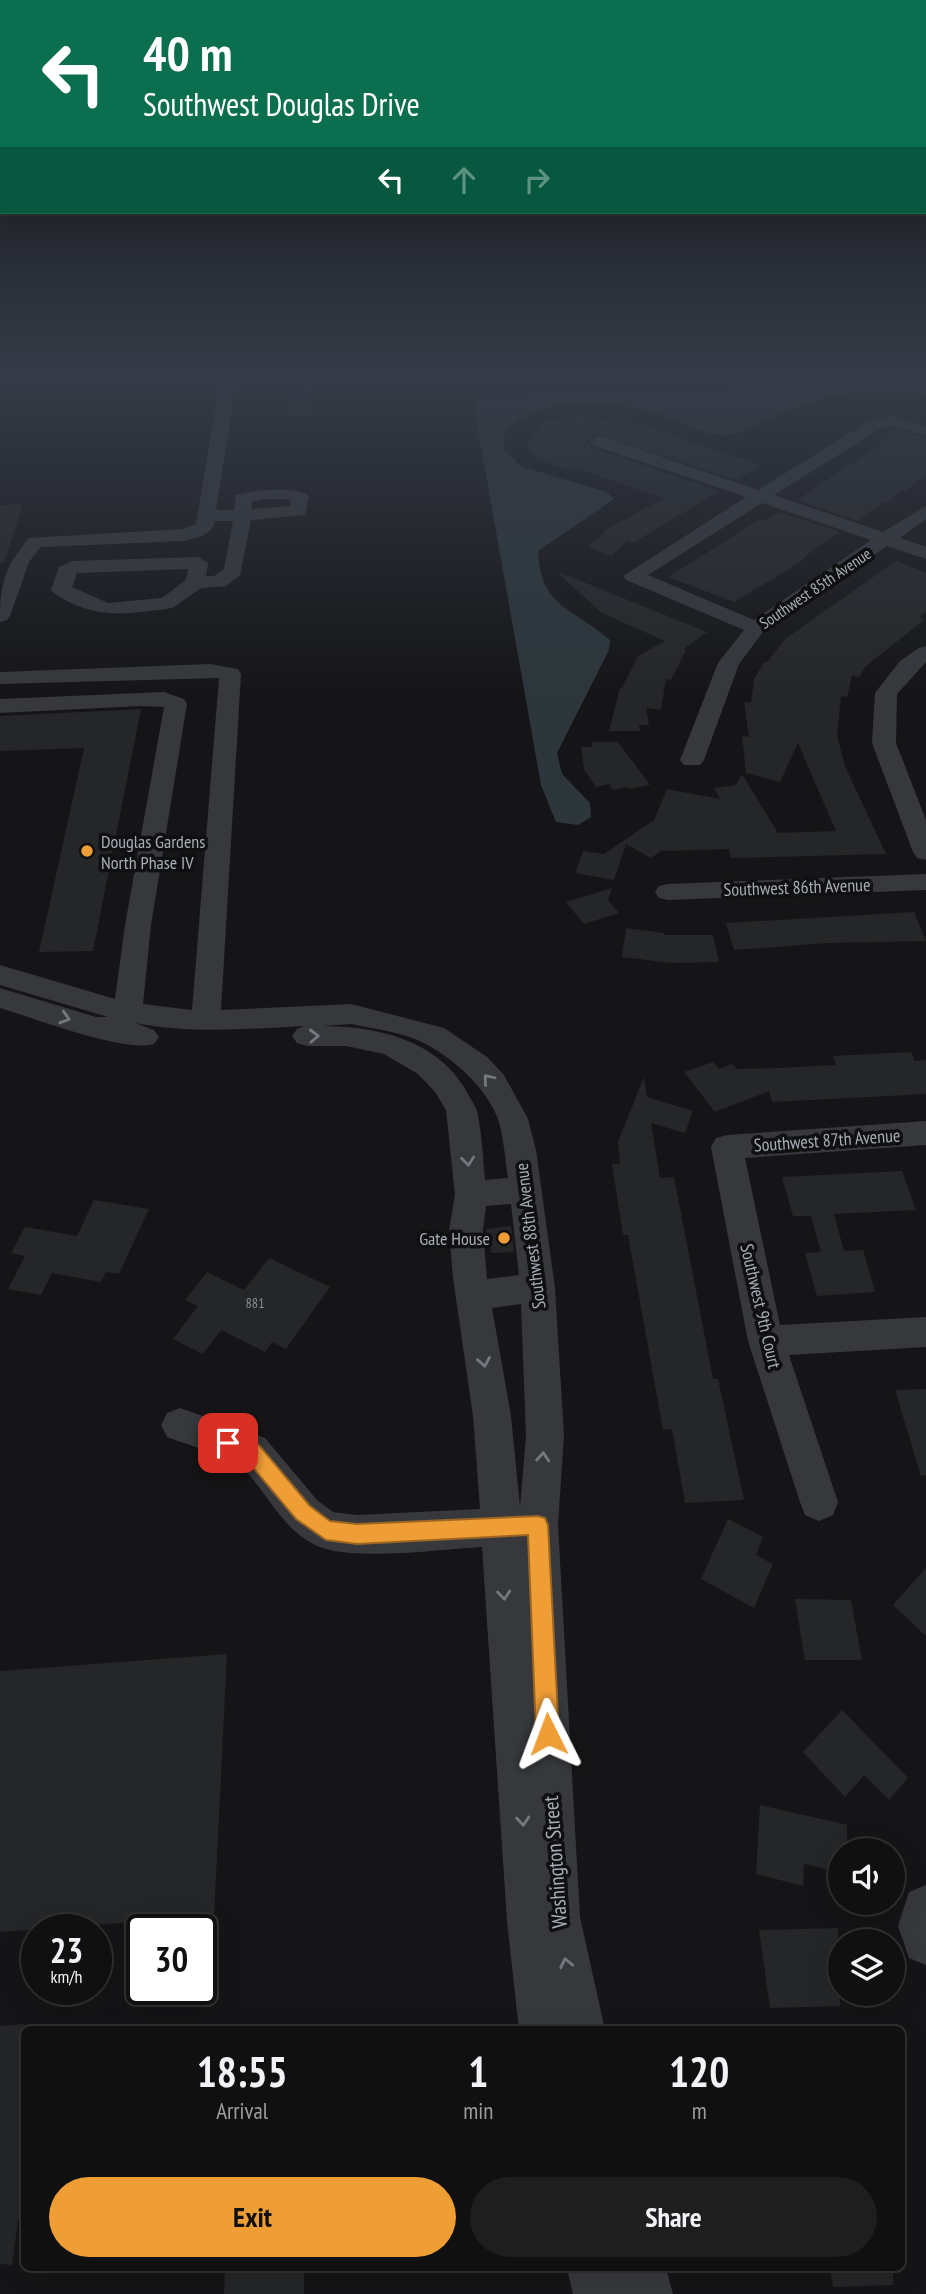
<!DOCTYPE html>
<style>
body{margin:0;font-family:"PT Sans Narrow",sans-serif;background:#1e1e1f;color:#f1f3f6;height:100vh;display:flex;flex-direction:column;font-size:26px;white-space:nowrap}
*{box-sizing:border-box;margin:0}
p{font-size:23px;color:#9c9d9f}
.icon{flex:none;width:38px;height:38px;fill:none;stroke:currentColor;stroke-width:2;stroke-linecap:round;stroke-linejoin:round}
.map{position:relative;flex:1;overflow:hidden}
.details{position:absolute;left:21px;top:2026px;width:884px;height:245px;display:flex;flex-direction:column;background:#101011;border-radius:10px;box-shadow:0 7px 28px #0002,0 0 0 2px #303031}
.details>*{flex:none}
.guide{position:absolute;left:0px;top:0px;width:928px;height:214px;box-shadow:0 7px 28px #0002,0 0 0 2px #303031;background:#0b6e4f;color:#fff;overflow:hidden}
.fabs{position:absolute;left:828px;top:1838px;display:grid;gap:14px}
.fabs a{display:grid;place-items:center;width:77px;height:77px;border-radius:50%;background:#101011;box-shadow:0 7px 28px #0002,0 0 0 2px #303031;font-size:35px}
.speed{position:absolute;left:21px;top:1914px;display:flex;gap:14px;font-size:35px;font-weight:700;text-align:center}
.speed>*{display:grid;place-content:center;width:91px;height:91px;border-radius:50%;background:#101011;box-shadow:0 7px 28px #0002,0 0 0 2px #303031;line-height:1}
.speed small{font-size:18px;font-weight:400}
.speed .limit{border:4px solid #111;border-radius:10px;background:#fff;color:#111}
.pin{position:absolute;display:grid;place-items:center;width:60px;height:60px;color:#fff;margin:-30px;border-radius:14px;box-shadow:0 4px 10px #0006}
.me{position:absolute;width:77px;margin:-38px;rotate:357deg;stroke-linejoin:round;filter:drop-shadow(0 0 5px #0008)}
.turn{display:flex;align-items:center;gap:24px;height:147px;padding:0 28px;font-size:32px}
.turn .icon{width:91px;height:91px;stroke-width:2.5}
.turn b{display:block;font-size:49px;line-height:60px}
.lanes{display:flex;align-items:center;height:66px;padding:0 28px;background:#0003;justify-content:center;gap:35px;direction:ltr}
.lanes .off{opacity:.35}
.eta{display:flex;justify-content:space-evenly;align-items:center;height:119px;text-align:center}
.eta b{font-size:42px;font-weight:800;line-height:49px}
.action{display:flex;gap:14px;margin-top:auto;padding:14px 28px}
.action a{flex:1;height:80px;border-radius:42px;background:#ef9d35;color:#111;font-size:28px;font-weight:800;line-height:80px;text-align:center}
.action a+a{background:#1e1e1f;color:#f1f3f6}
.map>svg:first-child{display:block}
.water{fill:#2c363b}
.building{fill:#252628}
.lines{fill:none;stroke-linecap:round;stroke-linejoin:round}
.minor{fill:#36383c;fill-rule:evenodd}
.oneway{stroke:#747980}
.route{fill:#ef9d35;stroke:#9b6622;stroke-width:2}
.poi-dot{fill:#ef9d35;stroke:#101012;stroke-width:2.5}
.labels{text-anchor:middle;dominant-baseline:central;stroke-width:7;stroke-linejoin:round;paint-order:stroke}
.number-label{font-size:14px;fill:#868c93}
.far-street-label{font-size:16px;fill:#a7aeb7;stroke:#101012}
.poi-label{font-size:18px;fill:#a7aeb7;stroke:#101012;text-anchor:start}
.street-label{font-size:18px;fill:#a7aeb7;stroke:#101012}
.near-street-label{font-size:21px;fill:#a7aeb7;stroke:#101012}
</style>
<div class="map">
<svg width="926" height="2294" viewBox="0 0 926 2294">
<rect width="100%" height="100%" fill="#151517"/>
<path class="water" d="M892,386H926V394C878,383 826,395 781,413C766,419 741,434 727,435C709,437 687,424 671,418C620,401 547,390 505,431L504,449L522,467L607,492L614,499L538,551C541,609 573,607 610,640L609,650L557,753L562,774L590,803L591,817L578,825L556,822L541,785L474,407L481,399L496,395Z"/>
<g class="building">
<path d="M314,387L313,415L288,416L289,388Z"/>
<path d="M588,414L596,420L633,422L761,465L736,480L597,434L587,440L591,447L719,491L633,543L627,541L611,556L588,547L605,533L602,532L664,498L574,467L569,470L538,459L526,448L545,421Z"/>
<path d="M896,430L926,438V475L905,491L902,490L887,503L884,502L857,521L797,500L875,448Z"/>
<path d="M23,504L4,563H0V505Z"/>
<path d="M779,512L840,532L815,548L799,563L734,602L668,577L759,520L764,521Z"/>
<path d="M896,561L926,573V612L919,618L924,620L865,667L859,677L852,675L847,697L841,696L837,736L845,766L886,854L731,858L729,849L661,851L651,858L626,844L614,880L575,873L583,851L604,854L654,820L667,789L720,799L714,788L736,785L742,774L778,833L836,831L798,743L780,782L746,773L742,736L749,737L744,702L751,703L754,679L764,662H767L785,639Z"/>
<path d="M561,573L707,632L684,649L673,645L686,650L671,680L666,679L661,710L646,708L649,725H639L640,731H609L620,688H622L638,656L665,641L602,613L560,575Z"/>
<path d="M141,709L93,951L39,952L84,748L0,751V716Z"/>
<path d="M592,742H618L650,785L629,789L627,787L613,790L609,784L596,787L584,769L581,747H592Z"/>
<path d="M612,888L608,900L619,913L584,924L566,902Z"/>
<path d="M914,912L926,941L828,943L734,950L726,923Z"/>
<path d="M626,928L664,933V935H713L719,962L672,963L622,957Z"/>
<path d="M911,1052L915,1061L926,1060V1094L772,1102L769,1091L715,1112L684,1072L713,1062L719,1069L732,1064L737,1069L778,1068L836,1065L833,1056Z"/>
<path d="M644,1077L647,1097L693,1111L685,1133L651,1123L660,1178L674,1177L713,1379H718L744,1500L685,1503L672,1429L663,1430L628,1235H623L612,1164H620L618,1142Z"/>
<path d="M902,1171L916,1210L834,1214L844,1251L863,1250L875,1292L817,1296L805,1253L821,1252L811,1216H793L782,1177Z"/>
<path d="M94,1200L149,1209L119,1274L106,1272L101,1282L52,1273L41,1295L8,1289L25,1256L11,1253L25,1227L77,1236Z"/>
<path d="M511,1226L514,1252L491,1253V1248H487L486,1229Z"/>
<path d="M269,1258L330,1287L286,1349L272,1342L265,1352L221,1330L203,1354L173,1339L198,1306L185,1300L207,1272L244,1290Z"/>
<path d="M926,1389V1475L921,1476L895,1390Z"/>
<path d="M728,1519L763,1537L756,1555L773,1564L754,1608L701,1579Z"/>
<path d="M926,1568V1636L893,1605Z"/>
<path d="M795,1599L851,1600L862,1660H805Z"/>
<path d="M227,1654L214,1916L0,1932V1671Z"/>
<path d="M842,1710L908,1778L889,1800L864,1775L845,1797L803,1752Z"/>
<path d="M760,1805L847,1825V1850H840V1872L804,1864L803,1886L756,1874Z"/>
<path d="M838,1928L840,2006L770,2008L759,1930Z"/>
<path d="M24,2024V2220H18L12,2265L0,2264V2026Z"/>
<path d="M225,2268H304V2294H224Z"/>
<path d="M830,2268H893V2285L833,2287Z"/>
</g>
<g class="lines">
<g class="minor">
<path d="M221,376H237L216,510H234L236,495C261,489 281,487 306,493L309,497L305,515L251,520L240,575L226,586L201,588L174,607L167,609C128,613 106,619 69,602C62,598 56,596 51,590L59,567L72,561L198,557L208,563L206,576H214L224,569L233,521H215C212,536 197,537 184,541L41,547L29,562L10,616L7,620L0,622C0,584 4,568 29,538L183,529L196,524ZM262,499H288L291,500L290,506L252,509L251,502ZM188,569L186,580L162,598L108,603L72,587L77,573Z"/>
<path d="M891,416L926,426V436L891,426L880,429L774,495L883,532L926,506V519L900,538L926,547V559L887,546L763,632L739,664L704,760L700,765H684L680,760L718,663L744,630L626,580L623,576L746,497L592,445L590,441L598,436L604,437L758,490L868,422ZM762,503L871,540L754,620L648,575Z"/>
<path d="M926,646V662L897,694L896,743L926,820V860L917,858L913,852L872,743L875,693L900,661L919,648Z"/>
<path d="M210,664L238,669L241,674L221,1010L351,1004L444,1028L487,1057L504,1075L528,1119L536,1150L555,1288L564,1436L558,1525L580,1917L605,2030H519L507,1921L482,1547C441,1549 348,1563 313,1544C281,1527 266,1491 241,1466C231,1457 182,1443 167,1437L161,1425L167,1413L180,1408L265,1438L317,1500L333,1512L357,1515L480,1509L473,1416L453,1278L449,1230L455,1195L446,1110L435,1092L418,1074L384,1054L346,1046H307L297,1043L292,1036L297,1029L304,1026C246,1029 193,1034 135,1023L154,1030L159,1037L154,1044C124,1053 34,1018 0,1008V988L96,1017H108L0,985V965L115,999L125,925L164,707L141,706L0,713V699L164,692L184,699L187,704L151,925L143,1004L192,1010L219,678L0,684V672ZM351,1024C374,1029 403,1032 424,1043C454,1059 486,1087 498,1119C504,1138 505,1159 508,1178L485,1180C483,1158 482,1133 477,1111C474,1103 468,1095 464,1087C434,1039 375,1026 322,1026ZM511,1204L519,1275L487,1279L483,1230L486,1206ZM521,1304L526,1436L520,1507L511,1416L492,1308Z"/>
<path d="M926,874V890L668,900L659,898L655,892L659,886L668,884Z"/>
<path d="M926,1121V1145L745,1158L780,1325L926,1317V1347L789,1355L838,1502L833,1515L819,1521L805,1515L800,1502L748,1341L711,1147L716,1138L727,1135Z"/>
<path d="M926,1885V1965L909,1958L898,1926L909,1892Z"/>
<path d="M567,2268H666L673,2294H573Z"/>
</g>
</g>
<defs><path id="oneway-chevron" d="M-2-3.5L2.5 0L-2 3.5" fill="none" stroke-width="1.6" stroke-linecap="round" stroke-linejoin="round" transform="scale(1.75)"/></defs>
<g class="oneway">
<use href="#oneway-chevron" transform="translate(65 1018) rotate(17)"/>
<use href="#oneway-chevron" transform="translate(314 1036) rotate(-2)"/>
<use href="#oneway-chevron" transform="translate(488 1079) rotate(-130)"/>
<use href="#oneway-chevron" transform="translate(468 1161) rotate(84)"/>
<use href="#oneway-chevron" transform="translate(484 1362) rotate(80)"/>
<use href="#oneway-chevron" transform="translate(543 1457) rotate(-85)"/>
<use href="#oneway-chevron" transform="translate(504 1595) rotate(85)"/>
<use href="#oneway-chevron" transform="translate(523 1821) rotate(85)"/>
<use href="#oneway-chevron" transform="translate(566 1963) rotate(-102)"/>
</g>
<linearGradient id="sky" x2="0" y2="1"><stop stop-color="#0c0c0d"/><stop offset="0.54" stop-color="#353b47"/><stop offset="1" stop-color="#353b47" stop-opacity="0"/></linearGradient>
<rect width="926" height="697" fill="url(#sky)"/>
<path class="route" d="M228,1434L259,1445L310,1506L330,1521L357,1524L538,1516L545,1518L548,1525L559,1734L555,1742L548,1745L540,1742L536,1734L528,1535L357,1544L326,1540L296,1519L245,1458L221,1449L218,1443L221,1436Z"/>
<g class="poi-dot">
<circle cx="87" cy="851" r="7"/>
<circle cx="504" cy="1238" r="7"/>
</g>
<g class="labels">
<g class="number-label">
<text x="255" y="1303">881</text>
</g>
<g class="far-street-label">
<text transform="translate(815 588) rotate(-34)">Southwest 85th Avenue</text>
</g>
<g class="poi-label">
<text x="101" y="841">Douglas Gardens<tspan x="101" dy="21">North Phase IV</tspan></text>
<text x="490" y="1238" text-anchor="end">Gate House</text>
</g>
<g class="street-label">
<text transform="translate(797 887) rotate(-2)">Southwest 86th Avenue</text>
<text transform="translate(827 1140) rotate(-4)">Southwest 87th Avenue</text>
<text transform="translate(530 1236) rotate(-97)">Southwest 88th Avenue</text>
<text transform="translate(761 1306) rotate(77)">Southwest 9th Court</text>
</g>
<g class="near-street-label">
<text transform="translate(555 1862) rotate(-94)">Washington Street</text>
</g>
</g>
</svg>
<div class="fabs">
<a><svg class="icon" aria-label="sound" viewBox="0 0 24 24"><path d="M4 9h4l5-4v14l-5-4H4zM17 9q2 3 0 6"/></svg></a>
<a><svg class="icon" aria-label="layers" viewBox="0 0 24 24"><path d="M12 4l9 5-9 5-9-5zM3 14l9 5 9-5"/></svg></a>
</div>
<div class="speed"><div>23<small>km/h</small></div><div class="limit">30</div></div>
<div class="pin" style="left:228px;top:1443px;background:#d93025"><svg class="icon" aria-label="arrive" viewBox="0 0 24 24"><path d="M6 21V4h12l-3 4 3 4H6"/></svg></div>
<svg class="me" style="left:548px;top:1734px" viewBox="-20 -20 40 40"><path d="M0-17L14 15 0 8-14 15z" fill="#ef9d35" stroke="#fff" stroke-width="4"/></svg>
<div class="guide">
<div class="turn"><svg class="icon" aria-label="left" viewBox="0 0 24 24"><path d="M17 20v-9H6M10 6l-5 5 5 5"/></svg><div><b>40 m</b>Southwest Douglas Drive</div></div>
<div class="lanes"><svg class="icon" aria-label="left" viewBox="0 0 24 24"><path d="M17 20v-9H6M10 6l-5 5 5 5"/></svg><svg class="icon off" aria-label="ahead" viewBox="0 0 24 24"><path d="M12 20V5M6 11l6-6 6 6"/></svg><svg class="icon off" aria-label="right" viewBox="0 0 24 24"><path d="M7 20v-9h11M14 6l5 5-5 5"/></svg></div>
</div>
<section class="details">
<div class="eta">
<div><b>18:55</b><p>Arrival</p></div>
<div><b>1</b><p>min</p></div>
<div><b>120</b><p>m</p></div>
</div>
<div class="action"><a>Exit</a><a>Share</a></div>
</section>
</div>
